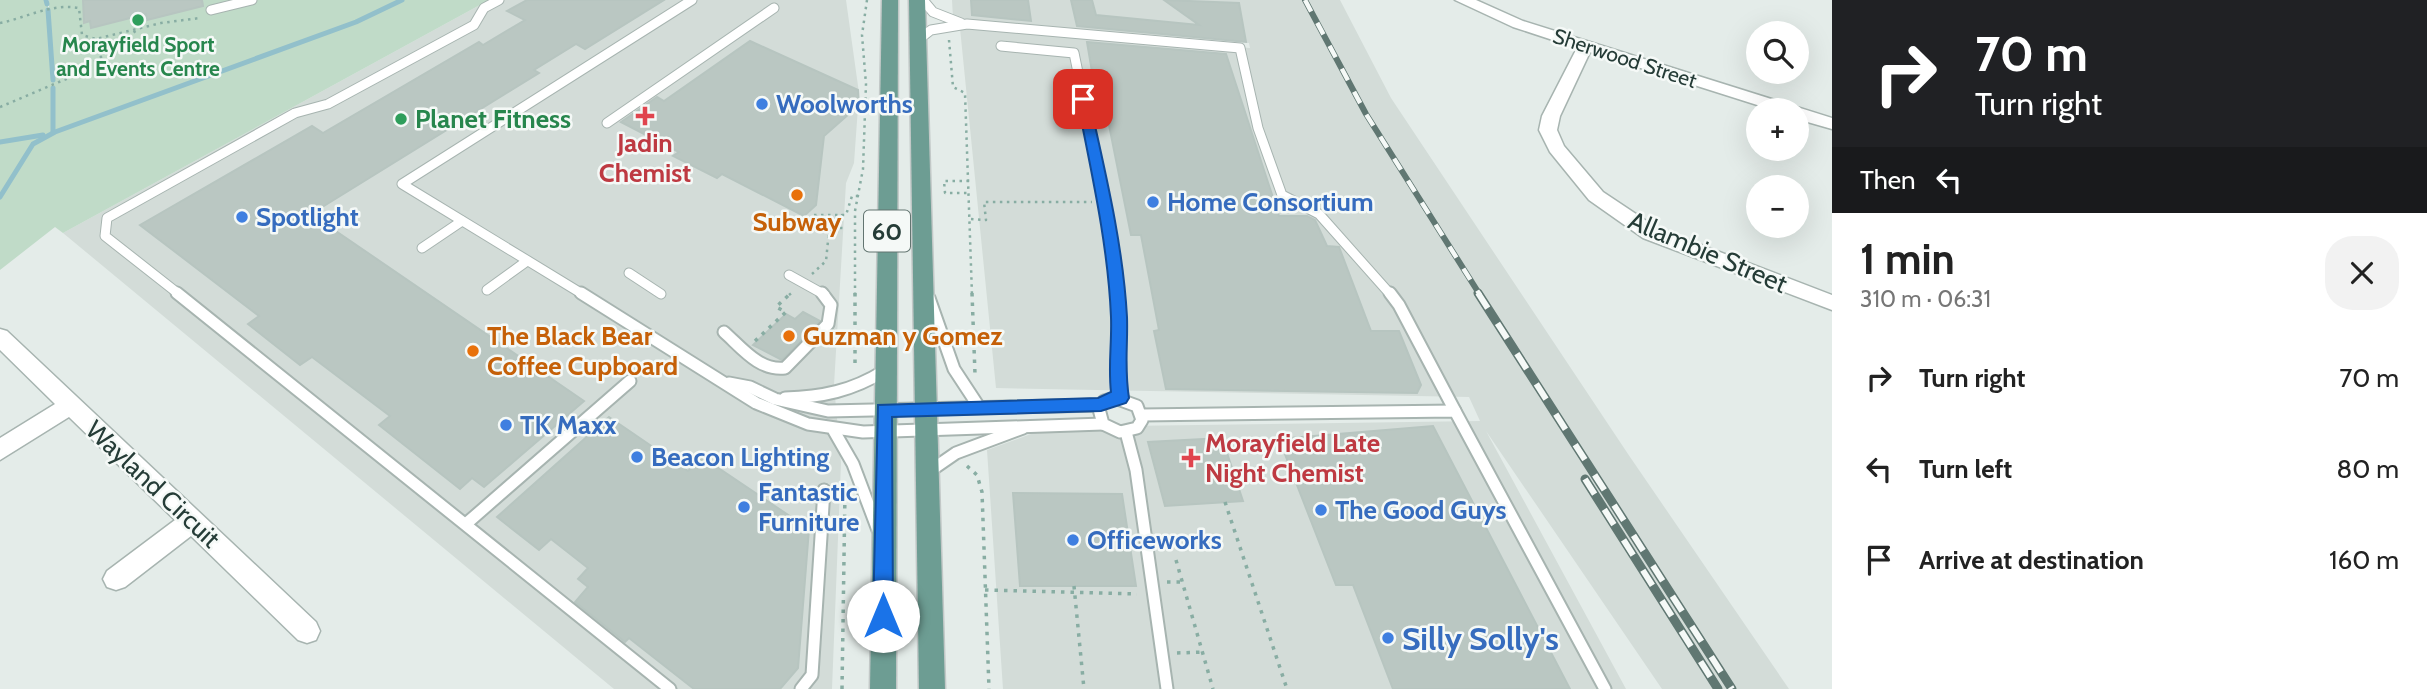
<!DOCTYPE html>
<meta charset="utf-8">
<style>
body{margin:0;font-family:Cabin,sans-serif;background:#f2f2f2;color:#222;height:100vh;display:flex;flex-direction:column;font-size:26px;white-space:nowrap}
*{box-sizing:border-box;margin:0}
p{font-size:23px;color:#767676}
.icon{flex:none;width:38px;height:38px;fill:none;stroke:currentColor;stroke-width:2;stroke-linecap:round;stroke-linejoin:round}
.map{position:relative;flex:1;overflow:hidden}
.side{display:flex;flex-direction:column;background:#fff;width:595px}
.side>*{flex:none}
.top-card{background:#202124;color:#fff;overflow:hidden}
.tools{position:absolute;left:1746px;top:21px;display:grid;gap:14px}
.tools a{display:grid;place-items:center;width:63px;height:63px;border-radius:50%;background:#fff;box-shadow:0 7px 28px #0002;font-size:35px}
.pin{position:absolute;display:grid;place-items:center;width:60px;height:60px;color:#fff;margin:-30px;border-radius:14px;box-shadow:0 4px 10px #0006}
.me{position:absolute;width:77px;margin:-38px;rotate:0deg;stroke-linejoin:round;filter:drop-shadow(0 0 5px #0008)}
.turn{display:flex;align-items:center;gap:24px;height:147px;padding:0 28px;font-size:32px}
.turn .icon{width:91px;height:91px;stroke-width:2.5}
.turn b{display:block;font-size:49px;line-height:60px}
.then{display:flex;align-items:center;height:66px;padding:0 28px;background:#0003;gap:14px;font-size:26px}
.round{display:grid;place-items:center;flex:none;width:74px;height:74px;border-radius:28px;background:#f2f2f2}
.head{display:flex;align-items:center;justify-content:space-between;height:119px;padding:0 28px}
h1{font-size:42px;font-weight:700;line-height:52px}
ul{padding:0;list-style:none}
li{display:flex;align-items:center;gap:21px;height:91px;padding:0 28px}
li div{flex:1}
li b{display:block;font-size:26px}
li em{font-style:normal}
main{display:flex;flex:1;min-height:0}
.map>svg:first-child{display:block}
.built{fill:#d3dcd8}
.green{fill:#c0dbc8}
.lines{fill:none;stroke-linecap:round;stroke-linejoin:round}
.stream{stroke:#92c0cb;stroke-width:5}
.building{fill:#bac7c2;stroke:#b7c5c0;stroke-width:2}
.lane-far1-casing{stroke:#a7b4b0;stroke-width:11}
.lane-casing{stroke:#a7b4b0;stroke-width:15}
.street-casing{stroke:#a7b4b0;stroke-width:3}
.primary-casing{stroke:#c2c8c7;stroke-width:3}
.path-far1{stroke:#88ada3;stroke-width:2.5;stroke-dasharray:2.5 4.5;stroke-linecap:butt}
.path{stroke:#88ada3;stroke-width:3.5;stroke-dasharray:3.5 6;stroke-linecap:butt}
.lane-far1{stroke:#fff;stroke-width:9}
.lane{stroke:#fff;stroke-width:11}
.street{fill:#fff;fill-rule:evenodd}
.primary{fill:#6d9d93;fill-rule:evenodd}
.rail-far1-casing{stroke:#607772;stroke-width:6}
.rail-casing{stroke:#607772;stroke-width:9}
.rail-far1{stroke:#f5f9f7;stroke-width:4.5;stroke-dasharray:13;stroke-linecap:butt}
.rail{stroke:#f5f9f7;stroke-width:6;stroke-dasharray:18;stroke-linecap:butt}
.route{fill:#1a73e8;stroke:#114b97;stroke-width:2}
.leisure-dot{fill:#2e9e5b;stroke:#f5f9f7;stroke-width:2.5}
.shop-dot{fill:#3f7fe0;stroke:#f5f9f7;stroke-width:2.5}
.health-dot{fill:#e0444e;stroke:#f5f9f7;stroke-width:2.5}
.food-dot{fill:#e8710a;stroke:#f5f9f7;stroke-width:2.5}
.labels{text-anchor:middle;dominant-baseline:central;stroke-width:5;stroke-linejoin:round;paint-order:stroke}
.far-leisure-label{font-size:21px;font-weight:bold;fill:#27864d;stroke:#f5f9f7}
.far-street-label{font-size:21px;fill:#253c37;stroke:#f5f9f7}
.shield{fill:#f5f9f7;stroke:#637571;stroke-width:2}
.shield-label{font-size:24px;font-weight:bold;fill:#253c37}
.shop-label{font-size:26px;font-weight:bold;fill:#366cbe;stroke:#f5f9f7;text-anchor:start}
.leisure-label{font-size:26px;font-weight:bold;fill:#27864d;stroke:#f5f9f7;text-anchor:start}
.health-label{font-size:26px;font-weight:bold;fill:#be3a42;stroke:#f5f9f7}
.food-label{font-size:26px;font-weight:bold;fill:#c56008;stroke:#f5f9f7;text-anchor:start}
.street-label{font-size:26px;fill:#253c37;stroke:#f5f9f7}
.near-shop-label{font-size:32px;font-weight:bold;fill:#366cbe;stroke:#f5f9f7;text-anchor:start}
</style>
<main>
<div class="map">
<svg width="1832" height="689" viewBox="0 0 1832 689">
<rect width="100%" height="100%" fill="#e4ece9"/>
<g class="built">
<path d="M489,0H846L859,93L854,163L846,183L834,385L841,463L832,689H614L63,233Z"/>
<path d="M952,0H1340L1391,98L1628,454L1789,689H1662L1486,431L1626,689H1003L987,450L1050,427L1480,421L1469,397L996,388L960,28L1250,48L1249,43L953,18Z"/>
</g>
<path class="green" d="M0,0H46L49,10V0H489L63,233L55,227L0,270Z"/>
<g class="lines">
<g class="stream">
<path d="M46,0L47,4"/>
<path d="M48,10L53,80"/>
<path d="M53,88V132"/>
<path d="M0,142L43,135"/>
<path d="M0,197L33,144L55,132L356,22L402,0"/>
</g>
</g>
<g class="building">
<path d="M83,0H202L203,6L147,20L146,14L91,28L90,21L84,23Z"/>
<path d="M527,0H664L585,49L576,44L534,70L539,73L311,214L584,401L484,487L472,478L460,489L379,425L390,416L312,357L300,365L248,324L259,316L140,225L312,126L323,133L479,42L483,45L525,20L507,11Z"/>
<path d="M971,0H1028L1031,21L972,15Z"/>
<path d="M1071,0H1092L1096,15L1199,25L1164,0L1239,3L1246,42L1077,26Z"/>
<path d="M750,41L858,90L859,105L824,136L816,205L804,216L722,174L717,178L673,156L679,152L621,122L657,97L664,101Z"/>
<path d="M1087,42L1226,54L1279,216H1307L1315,220L1327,246L1339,247L1371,331H1399L1421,385L1417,393L1166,389L1154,331L1159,330L1141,235H1131L1109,125H1101Z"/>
<path d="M803,312L820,321L782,360L753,345L786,314L795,319Z"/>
<path d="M609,417L688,471L702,457L809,529L798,668L780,689H694L629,638L625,642L575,602L588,587L578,579L588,568L551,539L539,550L497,517Z"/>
<path d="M1433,426L1570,689H1393L1353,585H1336L1279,439Z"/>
<path d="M1222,438L1243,501L1165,506L1148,442Z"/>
<path d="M1013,493L1122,494L1136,586H1020Z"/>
</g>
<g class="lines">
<defs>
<g id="lane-far1">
<path d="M923,0L933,12L961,23"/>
<path d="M211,10L252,0"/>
<path d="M918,40L931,30L967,24L1240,48L1258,128L1282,195L1319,214L1391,295"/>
<path d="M1001,46L1074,53L1101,185L1117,295"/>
<path d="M607,123L774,8"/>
<path d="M422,248L462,221"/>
<path d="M629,273L661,294"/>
<path d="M789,275L825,295"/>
<path d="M487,290L527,261"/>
<path d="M180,295L105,236L107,218L295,113L328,104L474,25L484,8L499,0"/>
<path d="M584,295L402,184L692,0"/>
</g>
<g id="lane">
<path d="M177,293L670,689"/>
<path d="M581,293L756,403L808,424L863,432L1103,424"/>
<path d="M1117,293L1121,398"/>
<path d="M1390,293L1399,305L1455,411"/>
<path d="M929,298L954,369L979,407"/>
<path d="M724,332C742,348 759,371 785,368L828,324L831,305L822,293"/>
<path d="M729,383L750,387L775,399L828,411L1101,405"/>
<path d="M785,398C822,397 852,391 884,371"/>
<path d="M1115,398L1137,406L1142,420L1137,428L1120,432L1103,424L1099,409L1104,401Z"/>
<path d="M1142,415L1455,411L1605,689"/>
<path d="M834,431L853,464L878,530"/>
<path d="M1126,432L1136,470L1167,689"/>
<path d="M927,473L956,453L1023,428"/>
<path d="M467,523L630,381"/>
<path d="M801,689L812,675L824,490"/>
</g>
<g id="street">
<path d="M1455,0H1476L1523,21L1832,118V129L1797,119V110H1773L1590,52L1560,116L1557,130L1564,146L1603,192L1657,228L1832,295V310L1643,238L1589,200L1550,152L1539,130L1542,116L1577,48L1513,27Z"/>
<path d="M0,329L7,331L316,622L320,631L316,640L307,643L298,640L191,536L125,587L116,590L107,587L103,579L107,571L175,520L69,417L0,460V438L55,404L0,350Z"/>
</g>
<g id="primary">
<path d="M882,0H898L896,689H870Z"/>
<path d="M909,0H925L945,689H919Z"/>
</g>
</defs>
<use href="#lane-far1" class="lane-far1-casing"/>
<use href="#lane" class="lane-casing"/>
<use href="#street" class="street-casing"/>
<use href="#primary" class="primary-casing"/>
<g class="path-far1">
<path d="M0,23C26,18 51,3 79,8L82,35L96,39L161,23L200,18"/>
<path d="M949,40L953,87L965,93L972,295"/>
<path d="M0,107L78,74L137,30"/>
<path d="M969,181H944L945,193H970"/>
<path d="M814,215H842"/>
<path d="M971,219L986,220L984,202H1092"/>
<path d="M812,274L826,261L829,231H841L842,215H846L852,196H858"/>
<path d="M789,295L794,291"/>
<path d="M855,295V211L863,169L866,84L862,35L867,0"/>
</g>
<g class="path">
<path d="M855,293V369"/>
<path d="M972,293L975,374"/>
<path d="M755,341L786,312L776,307L791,293"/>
<path d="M967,466L977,475L982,492L989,689"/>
<path d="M1225,502L1287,689"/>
<path d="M1176,560L1213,689"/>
<path d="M1167,582H1182"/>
<path d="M1074,586L1084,689"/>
<path d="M985,590L1137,594"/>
<path d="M1177,653L1203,652"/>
<path d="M842,689L845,492"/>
</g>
<use href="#lane-far1" class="lane-far1"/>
<use href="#lane" class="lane"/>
<use href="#street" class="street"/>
<use href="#primary" class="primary"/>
<defs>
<path id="rail-far1" d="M1305,0L1366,114L1480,295"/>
<g id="rail">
<path d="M1478,293L1732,689"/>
<path d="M1585,479L1718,689"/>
</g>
</defs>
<use href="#rail-far1" class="rail-far1-casing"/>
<use href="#rail" class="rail-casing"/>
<use href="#rail-far1" class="rail-far1"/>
<use href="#rail" class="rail"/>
</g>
<path class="route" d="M1083,95L1089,99C1105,171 1123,244 1127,317C1128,346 1124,367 1129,398L1126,403L1101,411L892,417L893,616L890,622L883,625L876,622L873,616L878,405L1098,398L1111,392C1108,366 1112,343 1111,317C1108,244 1091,171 1077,99Z"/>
<g class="leisure-dot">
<circle cx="138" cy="20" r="7"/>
<circle cx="401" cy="119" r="7"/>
</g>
<g class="shop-dot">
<circle cx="762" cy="104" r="7"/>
<circle cx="1153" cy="202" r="7"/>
<circle cx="242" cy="217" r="7"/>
<circle cx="506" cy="425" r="7"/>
<circle cx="637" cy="457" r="7"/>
<circle cx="744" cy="507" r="7"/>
<circle cx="1321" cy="510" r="7"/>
<circle cx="1073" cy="540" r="7"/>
<circle cx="1388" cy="638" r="7"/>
</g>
<g class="health-dot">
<path d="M641.5 105.5h7v7h7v7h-7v7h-7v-7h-7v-7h7z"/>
<path d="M1187.5 447.5h7v7h7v7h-7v7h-7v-7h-7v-7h7z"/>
</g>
<g class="food-dot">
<circle cx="797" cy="195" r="7"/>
<circle cx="789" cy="336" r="7"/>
<circle cx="473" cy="351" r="7"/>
</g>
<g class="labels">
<g class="far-leisure-label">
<text x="138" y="44">Morayfield Sport<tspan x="138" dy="24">and Events Centre</tspan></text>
</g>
<g class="far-street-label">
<text transform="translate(1625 58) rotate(18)">Sherwood Street</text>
</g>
<rect class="shield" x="864" y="210.5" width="46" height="41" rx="5"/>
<g class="shield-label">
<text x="887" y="231">60</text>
</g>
<g class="shop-label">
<text x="776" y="104">Woolworths</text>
<text x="1167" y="202">Home Consortium</text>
<text x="256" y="217">Spotlight</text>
<text x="520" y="425">TK Maxx</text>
<text x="651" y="457">Beacon Lighting</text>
<text x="758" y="492">Fantastic<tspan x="758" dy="30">Furniture</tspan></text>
<text x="1335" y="510">The Good Guys</text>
<text x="1087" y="540">Officeworks</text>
</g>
<g class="leisure-label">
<text x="415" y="119">Planet Fitness</text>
</g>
<g class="health-label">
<text x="645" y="143">Jadin<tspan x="645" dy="30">Chemist</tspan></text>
<text x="1205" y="443" text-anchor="start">Morayfield Late<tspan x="1205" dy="30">Night Chemist</tspan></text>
</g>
<g class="food-label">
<text x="797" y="222" text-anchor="middle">Subway</text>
<text x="487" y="336">The Black Bear<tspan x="487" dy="30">Coffee Cupboard</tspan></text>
<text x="803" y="336">Guzman y Gomez</text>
</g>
<g class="street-label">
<text transform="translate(1708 252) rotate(23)">Allambie Street</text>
<text transform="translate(153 484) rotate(43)">Wayland Circuit</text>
</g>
<g class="near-shop-label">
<text x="1402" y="638">Silly Solly's</text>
</g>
</g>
</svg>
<div class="tools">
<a><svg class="icon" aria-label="search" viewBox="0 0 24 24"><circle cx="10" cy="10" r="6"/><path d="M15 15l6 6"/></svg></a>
<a>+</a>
<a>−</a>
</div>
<div class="pin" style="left:1083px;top:99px;background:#d93025"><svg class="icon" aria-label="arrive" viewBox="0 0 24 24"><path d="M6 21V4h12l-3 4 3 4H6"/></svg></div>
<svg class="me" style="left:883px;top:616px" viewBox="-20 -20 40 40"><circle r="19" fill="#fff"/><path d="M0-13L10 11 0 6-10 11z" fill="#1a73e8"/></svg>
</div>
<section class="side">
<div class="top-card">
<div class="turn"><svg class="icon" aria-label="right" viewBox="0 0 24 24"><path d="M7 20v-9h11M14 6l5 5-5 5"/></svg><div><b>70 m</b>Turn right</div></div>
<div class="then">Then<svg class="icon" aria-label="left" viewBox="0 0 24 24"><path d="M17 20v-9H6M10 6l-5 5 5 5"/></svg></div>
</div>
<div class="head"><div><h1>1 min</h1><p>310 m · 06:31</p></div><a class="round"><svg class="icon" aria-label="close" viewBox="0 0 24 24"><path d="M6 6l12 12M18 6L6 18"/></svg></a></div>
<ul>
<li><svg class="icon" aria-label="right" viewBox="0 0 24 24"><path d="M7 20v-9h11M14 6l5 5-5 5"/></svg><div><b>Turn right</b></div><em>70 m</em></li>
<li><svg class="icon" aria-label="left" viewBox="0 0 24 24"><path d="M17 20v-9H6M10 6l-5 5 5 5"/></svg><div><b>Turn left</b></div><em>80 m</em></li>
<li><svg class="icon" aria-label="arrive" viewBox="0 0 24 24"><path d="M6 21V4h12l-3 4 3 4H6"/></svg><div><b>Arrive at destination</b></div><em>160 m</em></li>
</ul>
</section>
</main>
